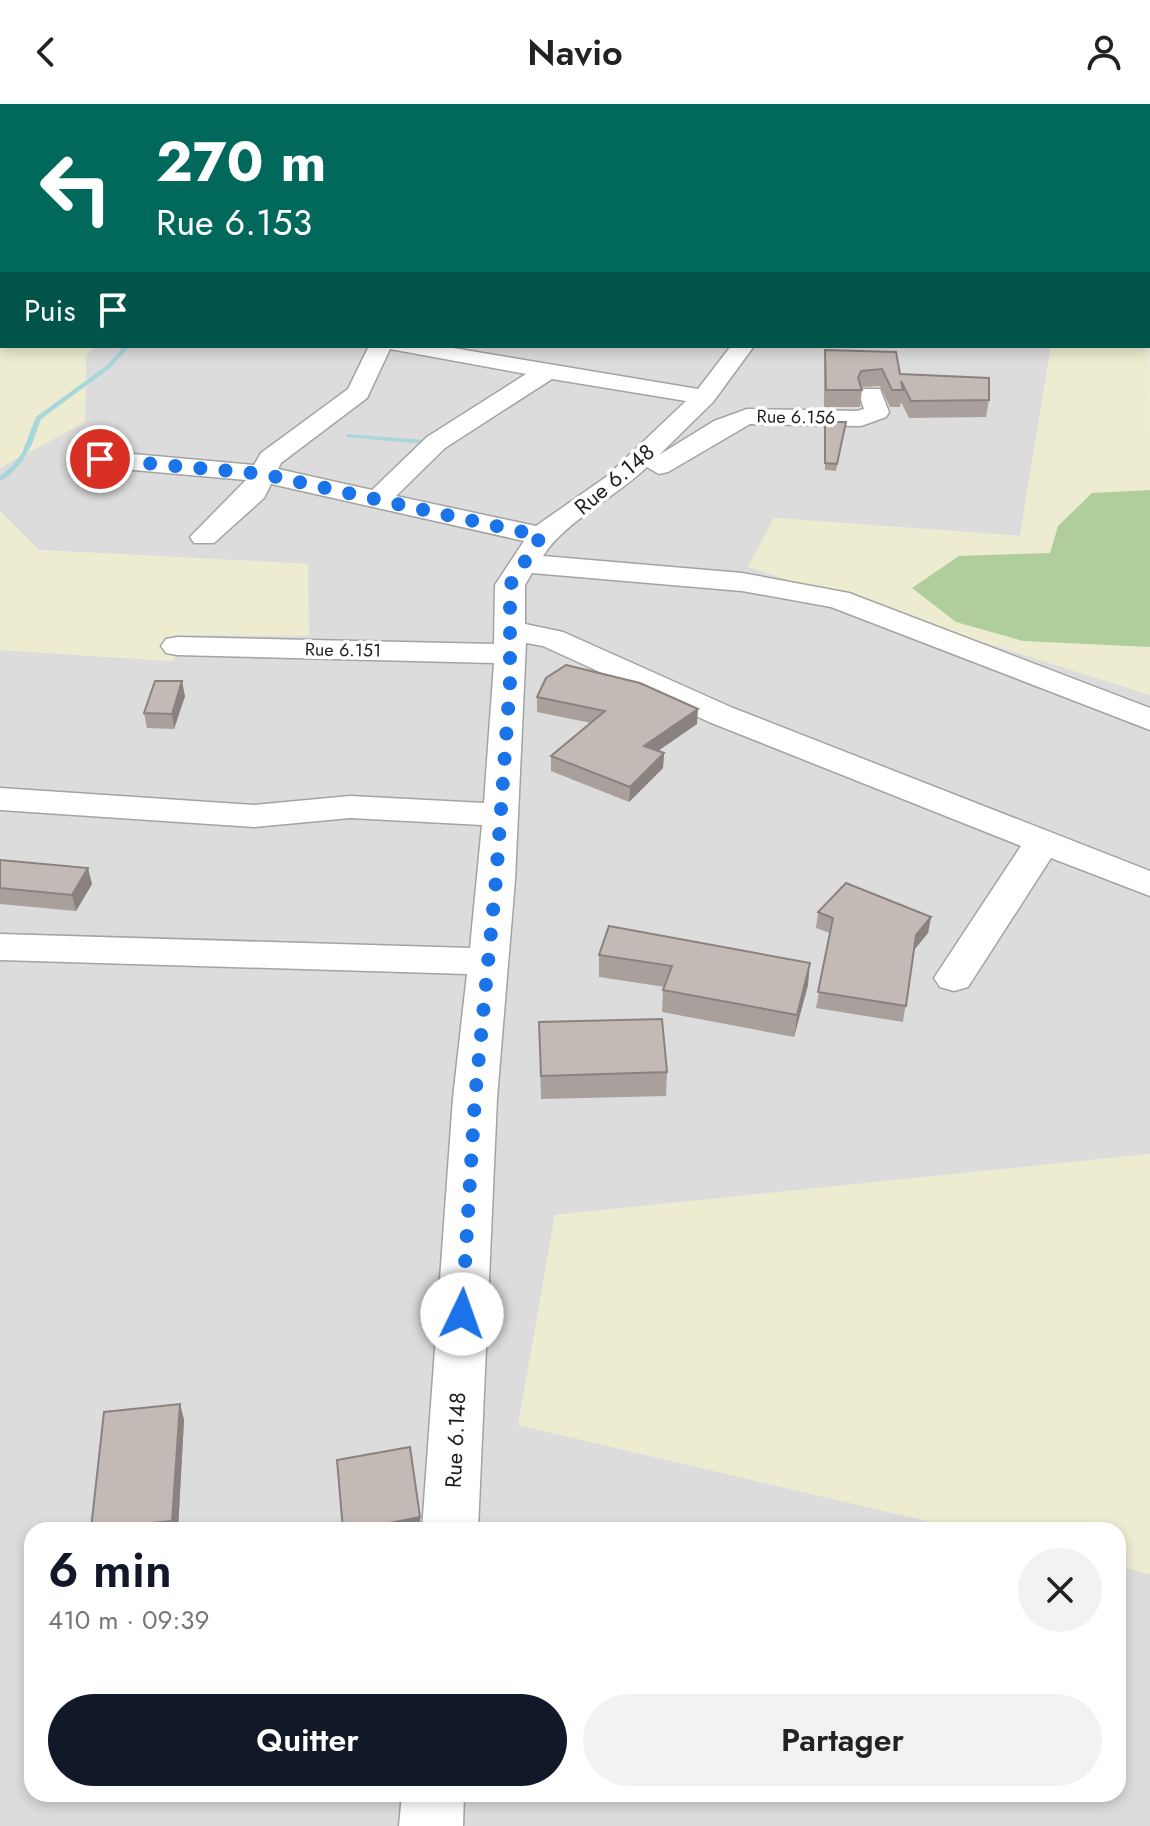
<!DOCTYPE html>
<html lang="fr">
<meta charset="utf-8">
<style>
body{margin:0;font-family:Jost,sans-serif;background:#f2f2f2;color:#222;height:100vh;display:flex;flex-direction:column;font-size:30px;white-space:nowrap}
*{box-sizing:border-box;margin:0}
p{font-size:26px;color:#767676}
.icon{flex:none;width:44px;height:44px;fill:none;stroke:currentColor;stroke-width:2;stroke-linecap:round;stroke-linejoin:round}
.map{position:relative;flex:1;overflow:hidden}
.side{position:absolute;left:24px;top:1418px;width:1102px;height:280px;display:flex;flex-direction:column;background:#fff;border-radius:24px;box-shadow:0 4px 12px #0003}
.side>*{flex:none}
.banner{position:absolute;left:0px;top:0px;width:1150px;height:244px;box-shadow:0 4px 12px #0003;background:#00695c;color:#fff;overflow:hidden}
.pin{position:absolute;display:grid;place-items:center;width:68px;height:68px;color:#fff;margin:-34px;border:4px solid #fff;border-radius:50%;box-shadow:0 2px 8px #0007}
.me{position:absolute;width:88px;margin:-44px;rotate:3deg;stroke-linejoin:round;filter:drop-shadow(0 0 6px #0008)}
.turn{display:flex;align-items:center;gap:28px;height:168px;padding:0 24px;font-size:36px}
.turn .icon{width:104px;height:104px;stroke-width:2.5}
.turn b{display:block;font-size:56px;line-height:68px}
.then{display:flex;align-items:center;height:76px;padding:0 24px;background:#0003;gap:16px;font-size:30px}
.round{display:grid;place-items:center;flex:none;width:84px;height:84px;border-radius:42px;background:#f2f2f2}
.overview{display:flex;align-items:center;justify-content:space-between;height:136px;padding:0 24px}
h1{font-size:48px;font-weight:600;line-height:60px;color:#111827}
.primary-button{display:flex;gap:16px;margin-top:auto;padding:16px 24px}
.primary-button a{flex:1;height:92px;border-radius:48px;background:#111827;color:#fff;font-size:32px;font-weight:600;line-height:92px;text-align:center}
.primary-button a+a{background:#f2f2f2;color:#222}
header{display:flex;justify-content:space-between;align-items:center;height:104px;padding:0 24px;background:#fff;font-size:36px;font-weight:600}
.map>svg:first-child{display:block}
.residential{fill:#dddcdc}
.farmland{fill:#edecd1}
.forest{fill:#b0cd9c}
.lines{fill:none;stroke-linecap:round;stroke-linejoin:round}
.stream{fill:#a7d6db;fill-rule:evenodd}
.street-casing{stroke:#a3a3a3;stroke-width:3}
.street{fill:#fff;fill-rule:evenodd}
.wall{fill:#a9a09c}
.shaded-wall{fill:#89827f}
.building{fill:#c4bab5;stroke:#89827f;stroke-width:2}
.route{stroke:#1a73e8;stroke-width:14;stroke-dasharray:0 25.2}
.labels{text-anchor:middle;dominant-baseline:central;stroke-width:7;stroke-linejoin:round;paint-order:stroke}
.far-street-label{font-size:18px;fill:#1f1f1f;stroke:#fff}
.street-label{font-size:22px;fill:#1f1f1f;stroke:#fff}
</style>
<header><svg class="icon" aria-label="back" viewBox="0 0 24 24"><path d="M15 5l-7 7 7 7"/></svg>Navio<svg class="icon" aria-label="person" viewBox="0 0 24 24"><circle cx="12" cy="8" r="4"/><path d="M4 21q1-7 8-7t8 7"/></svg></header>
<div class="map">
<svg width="1150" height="1722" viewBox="0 0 1150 1722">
<rect width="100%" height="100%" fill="#efebe5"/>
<g class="residential">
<path d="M423,0H968L972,2H412Z"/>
<path d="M95,242H1051L1020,432L774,414L749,463L1150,591V1050L555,1111L519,1321L965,1426H32V1690H1118V1462L1150,1470V1722H0V546L173,557L187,531L308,532V460L39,446L0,407V364L85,318L86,251Z"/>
</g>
<g class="farmland">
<path d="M0,0H423L2,2V242H95L86,251L85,318L0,364Z"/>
<path d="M1148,132L1150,386L1092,389L1058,422L1050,449L960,452L956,518L1023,537L1150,543V591L748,463L774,414L1020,432L1051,242H1148Z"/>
<path d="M0,407L39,446L308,460L309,532L187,531L173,557L0,546Z"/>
<path d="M1150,1050V1470L1118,1462V1426H965L518,1321L555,1111Z"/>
</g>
<path class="forest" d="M1150,386V543L1023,537L956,518L912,484L959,452L1050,449L1058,422L1092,389Z"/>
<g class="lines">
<g class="stream">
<path d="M282,0H286L284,2H280Z"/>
<path d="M124,242H130L110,264L41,315L32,340L23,356L10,371L0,377V372L12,362L22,349L36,313L106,262Z"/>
<path d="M348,330L435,337L438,339L435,341L346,333V331Z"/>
</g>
<defs>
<g id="street">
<path d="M104,0H122L103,2Z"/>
<path d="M583,0H656L657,2H584Z"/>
<rect x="1148" y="4" width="2" height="10"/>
<rect x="1148" y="82" width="2" height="12"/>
<path d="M2,99V111L0,112V100Z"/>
<rect x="0" y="144" width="2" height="12"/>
<path d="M2,191V206L0,207V192Z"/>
<path d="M369,242H441L698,285L731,242H754L713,298L659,351L714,317L747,305L857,307L864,305L859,290L862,285H880L889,308L886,313L861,322L750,320L668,368L659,370L647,363C616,393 564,418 543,452L742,469L849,489L1150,604V626L831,503L742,487L532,469L525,481V520L563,528L733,604L1150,767V792L1051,754L968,883L954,887L940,883L934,874L1021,742L709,618L543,542L526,539L515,776L497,994L478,1426H422L453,994L467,870L0,856V830L470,844L482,721L350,714L254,723L0,706V684L254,701L350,692L484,699L494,559L177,551L166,549L161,542L166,535L177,533L494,540L495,481L524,437L271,380L264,394L214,439H194L190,433L246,376L100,363L87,355L100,347L254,361L261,349L348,285ZM390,245L526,270L427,333L372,386L278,365L281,359L367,294ZM552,275L686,297L606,373L536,422L396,392L445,344Z"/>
<path d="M402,1690H464L463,1722H399Z"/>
</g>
</defs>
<use href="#street" class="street-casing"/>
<use href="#street" class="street"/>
</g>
<g class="wall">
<path d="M825,246L900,270L989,296L986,313L909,314L901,298L900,303H890L880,282L861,283L862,286L860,303H824V262Z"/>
<path d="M825,318H846L836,367L825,366Z"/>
<path d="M185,592L174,625L147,624L144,609Z"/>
<path d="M537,593L697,620L658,647L664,649L663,664L629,698L551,667V652L591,619L537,608Z"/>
<path d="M0,756L92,780L76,807L0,800Z"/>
<path d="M818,808L931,813L928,829L914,846L903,918L816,904L830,829L816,824Z"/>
<path d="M599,851L808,881L794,933L662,908L663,886L665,883L599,873Z"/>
<path d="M539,918L667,968L666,992L541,995Z"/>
<path d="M180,1300L184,1316L178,1426H91Z"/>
</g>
<g class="shaded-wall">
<path d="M182,577L185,592L174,625L172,610Z"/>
<path d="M698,605L697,620L643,657L644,642Z"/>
<path d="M664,649L663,664L629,698L630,683Z"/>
<path d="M88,764L92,780L76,807L72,791Z"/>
<path d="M931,813L928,829L913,847L916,831Z"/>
<path d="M810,859L808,881L794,933L797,911Z"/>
<path d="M180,1300L184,1316L178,1426H175L172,1417Z"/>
<path d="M420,1413L421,1426H354Z"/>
</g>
<g class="building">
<path d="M825,246L896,248L900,270L989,274V296L911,297L901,277L903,286H892L882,265L861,267L858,274L862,286H826Z"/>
<path d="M825,318H846L837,360L825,359Z"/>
<path d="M566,561L640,579L698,605L644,642L664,649L630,683L551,652L605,607L537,593L546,574Z"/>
<path d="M155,577H182L172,610L144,609Z"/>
<path d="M0,756L88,764L72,791L0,784Z"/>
<path d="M846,779L931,813L916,831L906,902L818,888L833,814L818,808Z"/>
<path d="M609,822L810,859L797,911L663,886L672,862L599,851Z"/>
<path d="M662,915L667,968L541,972L539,918Z"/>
<path d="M180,1300L172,1417L91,1425L104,1308Z"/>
<path d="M410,1343L420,1413L354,1426H343L337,1356Z"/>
</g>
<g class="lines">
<path class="route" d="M100,355L263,370L541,432L510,481V578L496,776L475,994L462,1210"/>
</g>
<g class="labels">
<g class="far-street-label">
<text transform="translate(796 313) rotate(1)">Rue 6.156</text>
<text transform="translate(343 546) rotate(1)">Rue 6.151</text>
</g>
<g class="street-label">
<text transform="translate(614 375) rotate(-40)">Rue 6.148</text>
<text transform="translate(455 1336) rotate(-87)">Rue 6.148</text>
</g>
</g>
</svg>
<div class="pin" style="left:100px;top:355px;background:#d93025"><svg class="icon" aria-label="arrive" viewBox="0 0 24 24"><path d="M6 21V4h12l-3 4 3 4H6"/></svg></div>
<svg class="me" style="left:462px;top:1210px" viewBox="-20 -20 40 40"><circle r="19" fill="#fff"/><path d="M0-13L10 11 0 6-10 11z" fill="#1a73e8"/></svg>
<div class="banner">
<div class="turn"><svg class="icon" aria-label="left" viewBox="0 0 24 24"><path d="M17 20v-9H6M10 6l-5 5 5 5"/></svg><div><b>270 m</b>Rue 6.153</div></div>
<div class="then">Puis<svg class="icon" aria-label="arrive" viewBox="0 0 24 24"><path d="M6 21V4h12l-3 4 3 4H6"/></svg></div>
</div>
<section class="side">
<div class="overview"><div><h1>6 min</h1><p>410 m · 09:39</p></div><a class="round"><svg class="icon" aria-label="close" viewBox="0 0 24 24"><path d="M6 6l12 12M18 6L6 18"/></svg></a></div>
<div class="primary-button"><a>Quitter</a><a>Partager</a></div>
</section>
</div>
